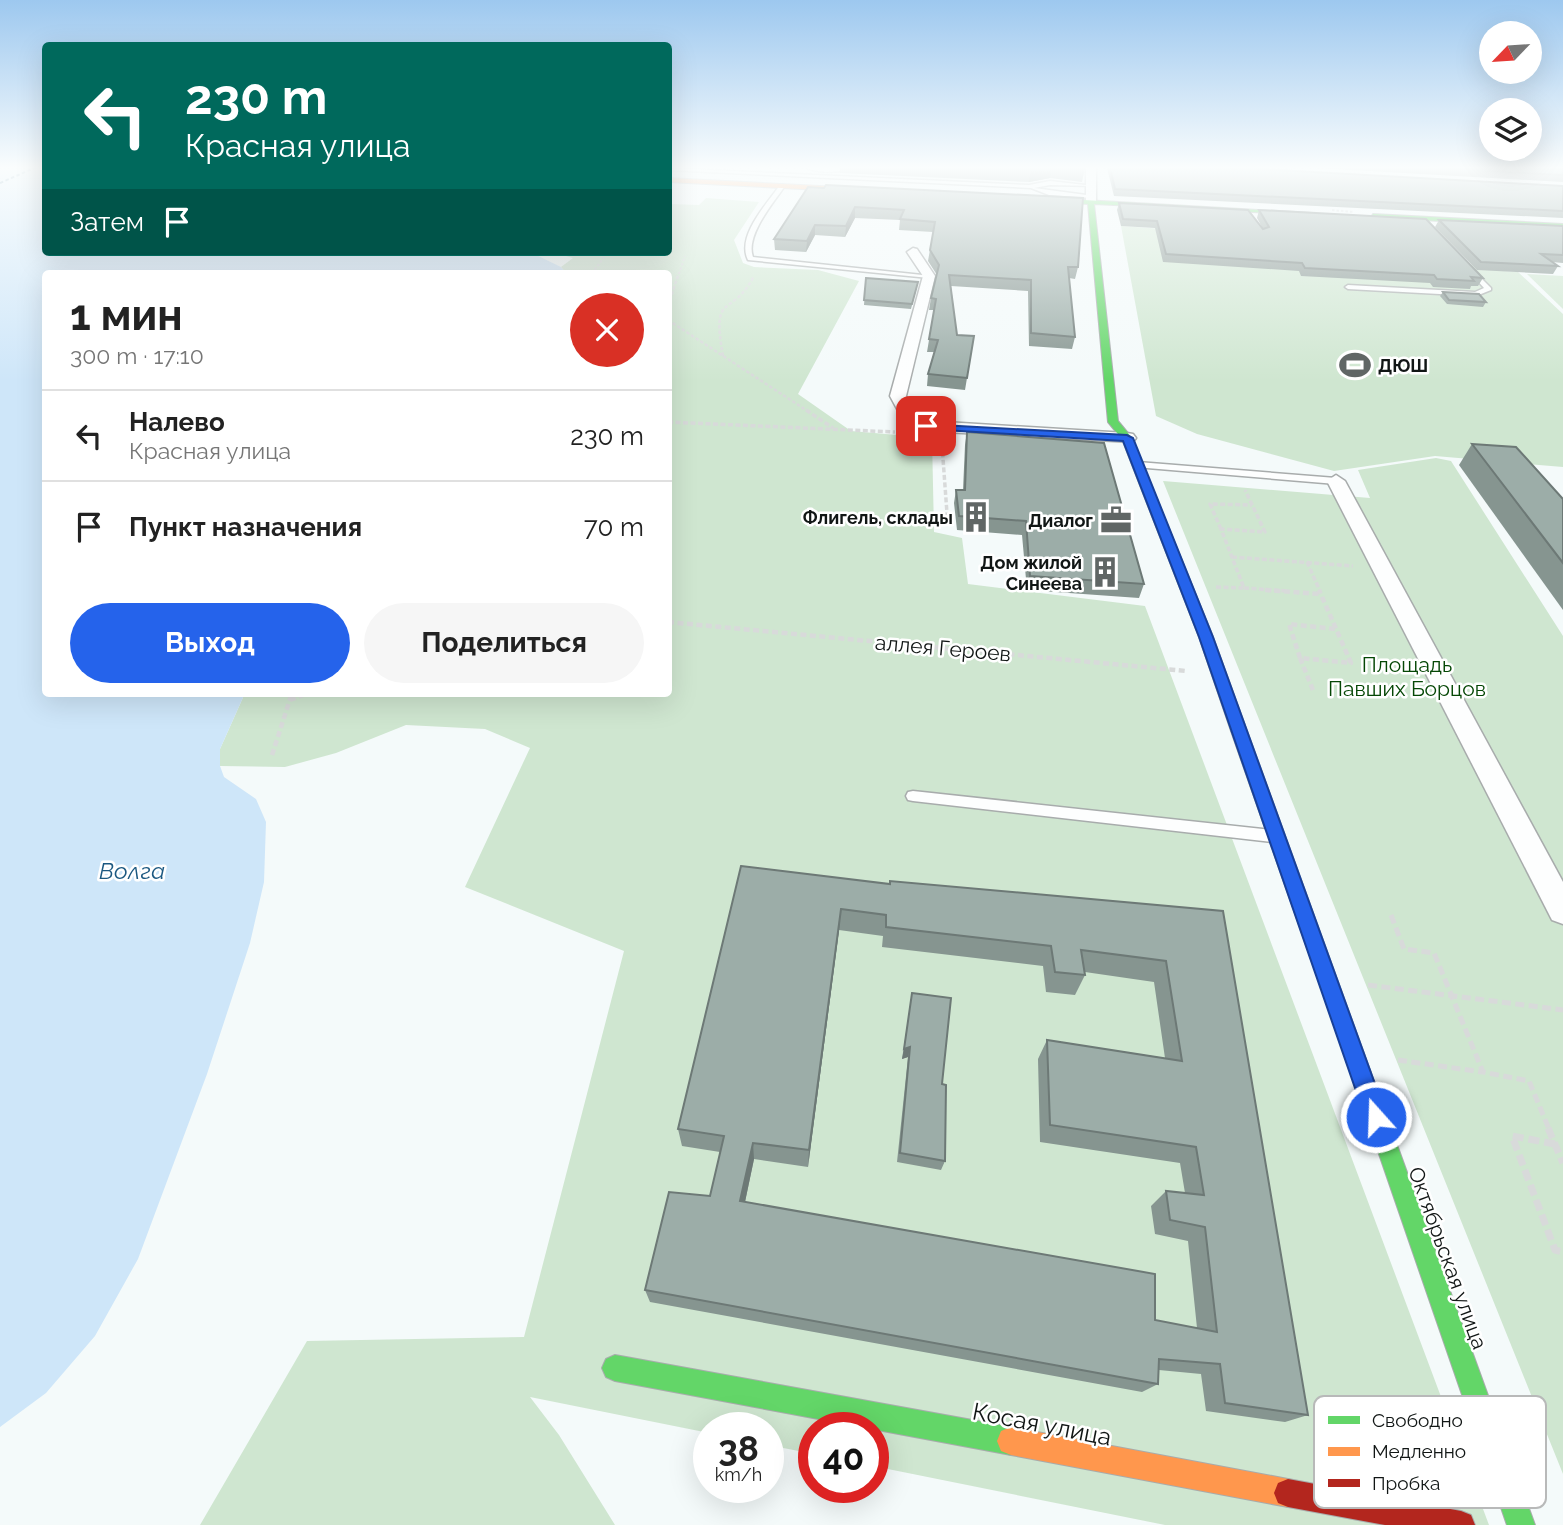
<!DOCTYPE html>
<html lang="ru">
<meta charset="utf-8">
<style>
body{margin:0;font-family:Raleway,sans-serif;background:#f6f6f6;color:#222;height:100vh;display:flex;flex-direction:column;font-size:26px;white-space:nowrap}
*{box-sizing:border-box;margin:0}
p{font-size:23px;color:#767676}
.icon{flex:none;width:38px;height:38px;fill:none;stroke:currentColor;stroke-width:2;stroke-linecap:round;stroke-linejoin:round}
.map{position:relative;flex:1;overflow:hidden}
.details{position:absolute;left:42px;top:270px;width:630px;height:427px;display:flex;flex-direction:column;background:#fff;border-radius:7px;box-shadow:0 7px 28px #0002}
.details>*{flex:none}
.top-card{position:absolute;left:42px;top:42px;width:630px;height:214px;border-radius:7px;box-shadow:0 7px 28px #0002;background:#00695c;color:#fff;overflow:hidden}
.needle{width:46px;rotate:245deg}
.controls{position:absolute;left:1479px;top:21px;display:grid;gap:14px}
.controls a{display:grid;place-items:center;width:63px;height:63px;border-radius:50%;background:#fff;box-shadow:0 7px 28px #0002;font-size:35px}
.speed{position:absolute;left:693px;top:1412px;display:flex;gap:14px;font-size:35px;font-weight:700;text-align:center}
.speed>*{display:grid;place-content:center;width:91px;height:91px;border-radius:50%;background:#fff;box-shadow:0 7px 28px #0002;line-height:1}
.speed small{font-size:18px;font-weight:400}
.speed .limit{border:10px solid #d22;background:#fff;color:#111}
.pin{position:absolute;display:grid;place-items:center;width:60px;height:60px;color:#fff;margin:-30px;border-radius:14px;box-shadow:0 4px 10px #0006}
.me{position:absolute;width:77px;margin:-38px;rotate:340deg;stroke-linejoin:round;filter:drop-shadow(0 0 5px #0008)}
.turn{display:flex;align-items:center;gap:24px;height:147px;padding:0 28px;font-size:32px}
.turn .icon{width:91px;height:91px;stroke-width:2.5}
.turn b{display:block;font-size:49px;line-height:60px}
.then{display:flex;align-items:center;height:66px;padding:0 28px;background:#0003;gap:14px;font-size:26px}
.round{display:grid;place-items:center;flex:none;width:74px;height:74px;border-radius:37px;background:#f6f6f6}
.overview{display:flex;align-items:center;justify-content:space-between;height:119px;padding:0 28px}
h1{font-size:42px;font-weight:700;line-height:52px}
.button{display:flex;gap:14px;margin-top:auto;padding:14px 28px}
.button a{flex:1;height:80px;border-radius:42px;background:#2563eb;color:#fff;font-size:28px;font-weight:700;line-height:80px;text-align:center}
.button a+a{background:#f6f6f6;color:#222}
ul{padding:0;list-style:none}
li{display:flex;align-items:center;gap:21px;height:91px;padding:0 28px;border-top:2px solid #e0e0e0}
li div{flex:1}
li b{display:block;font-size:26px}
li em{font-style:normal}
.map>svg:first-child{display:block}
.green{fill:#cfe6d0}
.water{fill:#cee6f9}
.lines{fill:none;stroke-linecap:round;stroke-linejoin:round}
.ferry{stroke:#1b5881;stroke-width:2;stroke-dasharray:3.5 2.5;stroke-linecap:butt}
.lane-casing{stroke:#a8acac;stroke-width:3}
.street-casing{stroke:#a8acac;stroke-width:3}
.fast-casing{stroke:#a8acac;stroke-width:2}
.slow-casing{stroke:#a8acac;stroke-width:2}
.jam-casing{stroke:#a8acac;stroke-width:2}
.path-far5{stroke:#d8dada;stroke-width:2;stroke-dasharray:2.5 2;stroke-linecap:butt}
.path-far4{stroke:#d8dada;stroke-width:2.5;stroke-dasharray:3.5 2;stroke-linecap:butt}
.path-far3{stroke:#d8dada;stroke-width:3.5;stroke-dasharray:5 2.5;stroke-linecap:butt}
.path-far2{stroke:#d8dada;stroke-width:4.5;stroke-dasharray:6 3.5;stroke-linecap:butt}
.path-far1{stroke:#d8dada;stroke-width:5;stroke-dasharray:9 4.5;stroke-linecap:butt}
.path{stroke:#d8dada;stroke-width:7;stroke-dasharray:11 5;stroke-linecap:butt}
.lane{fill:#fdfefe;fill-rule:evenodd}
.street{fill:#fdfefe;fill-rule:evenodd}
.fast{fill:#63d668;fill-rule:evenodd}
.slow{fill:#ff974d;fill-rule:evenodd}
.jam{fill:#b3261e;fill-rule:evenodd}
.wall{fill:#869590;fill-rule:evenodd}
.shaded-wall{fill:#6d7976}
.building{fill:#9cada8;stroke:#6d7976;stroke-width:2;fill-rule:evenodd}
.route{fill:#2563eb;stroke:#184099;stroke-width:2}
.labels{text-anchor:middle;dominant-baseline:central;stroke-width:5;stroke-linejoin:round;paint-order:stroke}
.far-poi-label{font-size:18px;font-weight:bold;fill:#111615;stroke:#fff;text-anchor:end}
.street-label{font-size:21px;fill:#111615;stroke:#fff}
.park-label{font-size:21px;fill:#054705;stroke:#fff}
.water-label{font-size:23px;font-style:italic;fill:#1b5881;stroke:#fff}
.near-street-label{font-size:24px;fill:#111615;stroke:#fff}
.key{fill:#fff;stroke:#b8b9b9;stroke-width:2}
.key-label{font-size:19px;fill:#111615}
</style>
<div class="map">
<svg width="1563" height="1525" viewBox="0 0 1563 1525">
<rect width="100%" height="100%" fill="#f4fafa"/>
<g class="green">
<path d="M706,198L759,202L734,240L743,263L754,267L818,270L859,281L798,394L851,431L932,438L934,532L962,538L968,584L1145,606L1489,1525H1165L873,1466V1428H814V1454L768,1445V1428H709V1433L530,1397L559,1435L615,1525H200L307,1341L524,1337L624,951L465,887L530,748L485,729L406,725L336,753L285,767L220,766V749L245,693H668V273H566L561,267L573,258L552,252H668L669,204L699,205Z"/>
<path d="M1121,226L1236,234L1290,253L1497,266L1504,271L1518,272L1563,314V467L1435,456L1334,471L1197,434L1156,416Z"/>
<path d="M1527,274L1563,276V309Z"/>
<path d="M1436,458L1451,461L1563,636V1474L1163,481L1370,498L1358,470Z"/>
</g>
<path class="water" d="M0,168H45L46,252H530L561,267L566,273H46V693H245L220,749V766L224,777L256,799L266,822L264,882L250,943L207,1074L138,1259L95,1336L46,1393L0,1427Z"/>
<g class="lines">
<path class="ferry" d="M0,183L34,168"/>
<defs>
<g id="lane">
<path d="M668,168L1029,185L1050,181L1094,186L1050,185L1034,188L1094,196L1091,198L1049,195L1031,188L668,170Z"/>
<path d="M780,185L785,186C773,203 745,236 753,257L932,276L929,278L748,260C736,236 767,204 780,185Z"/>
<path d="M1469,266L1491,288V290L1476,296L1348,289L1345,287L1348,285L1475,292L1484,288L1466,268Z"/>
<path d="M1138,462L1336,478L1341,481L1336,484L1135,467V463Z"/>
<path d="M913,791L1273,830L1278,832L1281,836L1278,840L1273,842L913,801L908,800L906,796L908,792Z"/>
</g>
<g id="street">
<path d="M807,168H850C840,173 817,173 807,168Z"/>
<path d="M1086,168H1096V202L1091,205L1086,202Z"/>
<path d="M913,248L917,249L935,276L906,396L910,408L929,421L1127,433L1133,434L1136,438L1133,442L926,431L902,418L890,396L923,276L907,252Z"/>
<path d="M1336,475L1345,481L1563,882V924L1552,920L1327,481Z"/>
</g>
<g id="fast">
<path d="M1031,197L1313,213L1310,215L1094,204L1118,421L1132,438L1213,637L1247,731L1244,735H1234L1231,731L1199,637L1122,439L1108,422L1088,204L1029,200Z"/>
<path d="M1373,214L1563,224V228L1371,217Z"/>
<path d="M1361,1063L1368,1066L1371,1073L1535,1525H1507L1351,1073L1354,1066Z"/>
<path d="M615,1355L1011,1427L1021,1431L1025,1441L1021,1451L1011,1455L615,1381L606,1377L602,1368L606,1359Z"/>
</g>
<g id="slow">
<path d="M668,178L859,188L862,190L859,192L668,182Z"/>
<path d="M1239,726L1247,731L1371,1073L1368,1080L1361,1083L1354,1080L1351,1073L1231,731Z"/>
<path d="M1011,1427L1288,1479L1298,1483L1302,1493L1298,1503L1288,1507L1011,1455L1001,1451L997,1441L1001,1431Z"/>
</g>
<path id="jam" d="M1288,1479L1461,1511L1471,1515L1475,1525H1385L1288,1507L1278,1503L1274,1493L1278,1483Z"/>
</defs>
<use href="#lane" class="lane-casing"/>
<use href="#street" class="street-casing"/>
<use href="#fast" class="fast-casing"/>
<use href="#slow" class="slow-casing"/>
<use href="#jam" class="jam-casing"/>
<g class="path-far5">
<path d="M1332,210L1354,212"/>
<path d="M556,252L574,256L601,252L606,255L592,273"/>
<path d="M679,274L685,256"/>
</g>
<g class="path-far4">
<path d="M668,305L679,273"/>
<path d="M668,320L809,412"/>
<path d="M723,356C711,289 731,320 754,276"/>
</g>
<g class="path-far3">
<path d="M806,410L833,428"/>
<path d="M668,422L895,432"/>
<path d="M942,445L948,527"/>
<path d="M1221,529L1210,504L1252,505"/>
<path d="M1232,557L1353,566"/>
<path d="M1307,562L1320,591"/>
<path d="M1216,587L1244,588L1221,529L1265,532L1245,490"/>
<path d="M1244,588L1287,591"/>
</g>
<g class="path-far2">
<path d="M1265,590L1320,594"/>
<path d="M668,622L1186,671"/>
<path d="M1300,658L1289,624L1335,629"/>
<path d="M1313,690L1300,658L1351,663L1319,590"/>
<path d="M290,700L308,693"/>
<path d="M272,755L292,693"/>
</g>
<g class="path-far1">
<path d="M1391,915L1404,949L1434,953L1483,1072L1529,1081L1549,1129"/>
<path d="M1368,985L1563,1010"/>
<path d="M1398,1060L1482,1072"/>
</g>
<g class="path">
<path d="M1548,1128L1563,1163"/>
<path d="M1555,1144L1512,1136L1555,1250L1563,1252"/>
</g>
<use href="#lane" class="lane"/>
<use href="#street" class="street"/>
<use href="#fast" class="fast"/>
<use href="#slow" class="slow"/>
<use href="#jam" class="jam"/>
</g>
<g class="wall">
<path d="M840,168H1085L1082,182L1050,178L1029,182L840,173Z"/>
<path d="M1107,168H1241L1563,186V218L1114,196Z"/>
<path d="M1317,168H1563V182Z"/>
<path d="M826,185L1078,267L1075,279L1069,278L1075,337L1072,349L1029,346L1028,291L951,286L957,335L974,336L965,390L927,386L928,374L934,352H927L934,310H929L931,298L937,275L928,261L933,232L899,230L900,220L855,218L845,237L815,235L806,252L775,250L774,239Z"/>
<path d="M1119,203L1263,229L1257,218L1259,210L1483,278L1478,286H1471L1470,289L1433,287L1430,283L1301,276L1299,271L1163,262L1155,228L1121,226L1117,210Z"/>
<path d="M1439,220L1563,226V263L1552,262L1558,266L1553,274L1477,270L1435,227Z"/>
<path d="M866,278L917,286L911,309L864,305Z"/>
<path d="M1443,292L1486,302L1483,307L1447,304L1440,296Z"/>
<path d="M967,432L1144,584L1139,598L1027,590L1022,535L957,530L954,503L956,490H963L965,445Z"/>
<path d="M1472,444L1563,499V610L1459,465Z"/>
<path d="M741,866L890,884L1223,911L1308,1415L1285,1422L1206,1411L1201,1374L1159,1370L1158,1384L1142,1392L650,1302L645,1290L710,1196L720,1152L682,1146L678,1129ZM839,930L883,936L882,947L1043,966L1046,992L1075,995L1085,975V972L1154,982L1165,1058L1047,1040L1038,1059L1040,1142L1180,1163L1185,1193L1166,1191L1151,1206L1155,1234L1188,1241L1197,1328L1155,1320L745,1202L754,1159L808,1167Z"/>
<path d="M912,993L942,1084L945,1161L941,1170L897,1162L908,1057L902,1059Z"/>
</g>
<g class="shaded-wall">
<path d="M1031,168H1052L1050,178L1029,182Z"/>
<path d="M855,207V218L845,237L846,226Z"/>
<path d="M815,225V235L806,252L807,241Z"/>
<path d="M841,909L839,930L808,1167L809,1150Z"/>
<path d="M910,1047L908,1057L902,1059L904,1049Z"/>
<path d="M753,1143L754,1159L742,1216L740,1201Z"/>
</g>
<g class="building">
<path d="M1110,168H1241L1563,186V211L1115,189Z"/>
<path d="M1430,168H1563V175Z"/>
<path d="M826,185L1083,198L1078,267H1068L1075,337L1031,333V280L949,275L957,335L974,336L967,378L928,374L938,340L929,339L936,299L931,298L939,265L930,250L935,222L900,219L904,210L855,207L846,226L815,225L807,241L774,239L808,187L824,188Z"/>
<path d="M1119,203L1248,210L1263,229L1269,227L1259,210L1426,219L1483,278L1471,277L1474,281L1437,279L1434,275L1305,268L1302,263L1166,254L1157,221L1123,219Z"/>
<path d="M1439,220L1563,226V255L1541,254L1558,266L1481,262Z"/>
<path d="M866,278L918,282L912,304L864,300Z"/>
<path d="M1443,292L1479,294L1486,302L1449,300Z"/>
<path d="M967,432L1104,443L1144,584L1030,576L1026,521L959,516L956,490H965Z"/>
<path d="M1472,444L1516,447L1563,499V563Z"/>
<path d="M741,866L890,884V881L1223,911L1308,1415L1225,1403L1220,1364L1159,1359L1158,1384L645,1290L669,1192L710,1196L724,1136L678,1129ZM841,909L886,915V927L1051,946L1055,972L1085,975L1081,950L1166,961L1182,1061L1047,1040L1050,1125L1196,1147L1204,1195L1166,1191L1170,1220L1205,1227L1217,1332L1155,1320V1274L740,1201L753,1143L809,1150Z"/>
<path d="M912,993L951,998L942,1084L946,1085L945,1161L900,1153L910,1047L904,1049Z"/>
</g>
<linearGradient id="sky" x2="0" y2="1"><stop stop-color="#9dc8ef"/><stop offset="0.44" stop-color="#fafdfd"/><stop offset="1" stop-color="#fafdfd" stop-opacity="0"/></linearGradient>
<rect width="1563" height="381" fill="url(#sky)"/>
<path class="route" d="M922,424L1127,435L1133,438L1213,637L1387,1117L1384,1125L1376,1128L1368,1125L1365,1117L1199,637L1123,441L926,429L921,426Z"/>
<defs>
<symbol id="stadium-bare" viewBox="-9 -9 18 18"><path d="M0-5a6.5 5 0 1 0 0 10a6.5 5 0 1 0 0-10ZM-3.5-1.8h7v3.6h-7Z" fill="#606665" stroke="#fff" stroke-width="2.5" paint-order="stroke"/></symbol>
<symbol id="building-bare" viewBox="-9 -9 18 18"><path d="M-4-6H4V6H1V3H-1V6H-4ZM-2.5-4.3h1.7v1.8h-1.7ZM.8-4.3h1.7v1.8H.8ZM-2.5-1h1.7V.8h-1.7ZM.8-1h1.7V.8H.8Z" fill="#606665" stroke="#fff" stroke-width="2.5" paint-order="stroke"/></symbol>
<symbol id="office-bare" viewBox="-9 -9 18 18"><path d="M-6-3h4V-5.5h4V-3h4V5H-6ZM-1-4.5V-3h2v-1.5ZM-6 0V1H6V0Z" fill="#606665" stroke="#fff" stroke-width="2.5" paint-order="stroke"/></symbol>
</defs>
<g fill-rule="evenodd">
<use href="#stadium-bare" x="1333" y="343" width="44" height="44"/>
<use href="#building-bare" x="954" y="495" width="44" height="44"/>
<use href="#office-bare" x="1094" y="498" width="44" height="44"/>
<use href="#building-bare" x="1083" y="550" width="44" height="44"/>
</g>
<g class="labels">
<g class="far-poi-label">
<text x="1378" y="365" text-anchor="start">ДЮШ</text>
<text x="953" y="517">Флигель, склады</text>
<text x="1093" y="520">Диалог</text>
<text x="1082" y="562">Дом жилой<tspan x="1082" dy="21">Синеева</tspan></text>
</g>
<g class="street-label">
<text transform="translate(943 648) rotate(5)">аллея Героев</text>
<text transform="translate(1448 1258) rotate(70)">Октябрьская улица</text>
</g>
<g class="park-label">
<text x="1407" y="664">Площадь<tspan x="1407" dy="24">Павших Борцов</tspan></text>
</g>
<g class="water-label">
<text x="132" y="870">Волга</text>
</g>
<g class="near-street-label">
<text transform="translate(1042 1424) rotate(11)">Косая улица</text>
</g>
</g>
<rect x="1314" y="1396" width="232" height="112" rx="10" class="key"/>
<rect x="1328" y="1416" width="32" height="8" fill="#63d668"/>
<rect x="1328" y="1447" width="32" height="9" fill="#ff974d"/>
<rect x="1328" y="1479" width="32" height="8" fill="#b3261e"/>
<g class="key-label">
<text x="1372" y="1427">Свободно</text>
<text x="1372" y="1458">Медленно</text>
<text x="1372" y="1490">Пробка</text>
</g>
</svg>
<div class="controls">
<a><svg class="needle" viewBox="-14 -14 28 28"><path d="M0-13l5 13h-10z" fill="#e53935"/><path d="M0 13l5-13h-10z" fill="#767676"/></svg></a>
<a><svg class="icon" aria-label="layers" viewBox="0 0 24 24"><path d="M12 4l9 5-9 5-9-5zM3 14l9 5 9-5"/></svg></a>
</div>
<div class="speed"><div>38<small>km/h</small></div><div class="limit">40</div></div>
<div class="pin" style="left:926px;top:426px;background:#d93025"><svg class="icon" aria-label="arrive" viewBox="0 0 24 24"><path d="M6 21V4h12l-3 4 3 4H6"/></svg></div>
<svg class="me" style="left:1376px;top:1117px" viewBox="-20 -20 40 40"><circle r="17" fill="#2563eb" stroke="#fff" stroke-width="3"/><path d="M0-11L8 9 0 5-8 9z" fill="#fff"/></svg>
<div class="top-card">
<div class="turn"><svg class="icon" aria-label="left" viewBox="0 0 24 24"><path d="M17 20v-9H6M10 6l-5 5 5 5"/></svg><div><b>230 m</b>Красная улица</div></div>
<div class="then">Затем<svg class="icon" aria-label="arrive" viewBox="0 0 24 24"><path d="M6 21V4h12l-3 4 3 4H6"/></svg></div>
</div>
<section class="details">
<div class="overview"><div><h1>1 мин</h1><p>300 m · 17:10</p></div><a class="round" style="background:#d93025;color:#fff"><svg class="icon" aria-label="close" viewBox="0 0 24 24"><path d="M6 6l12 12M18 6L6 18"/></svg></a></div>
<ul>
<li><svg class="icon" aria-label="left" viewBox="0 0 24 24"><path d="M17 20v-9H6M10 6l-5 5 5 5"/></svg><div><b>Налево</b><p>Красная улица</p></div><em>230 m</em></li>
<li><svg class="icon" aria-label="arrive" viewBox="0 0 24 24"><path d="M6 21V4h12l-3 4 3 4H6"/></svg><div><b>Пункт назначения</b></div><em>70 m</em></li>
</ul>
<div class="button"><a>Выход</a><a>Поделиться</a></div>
</section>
</div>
